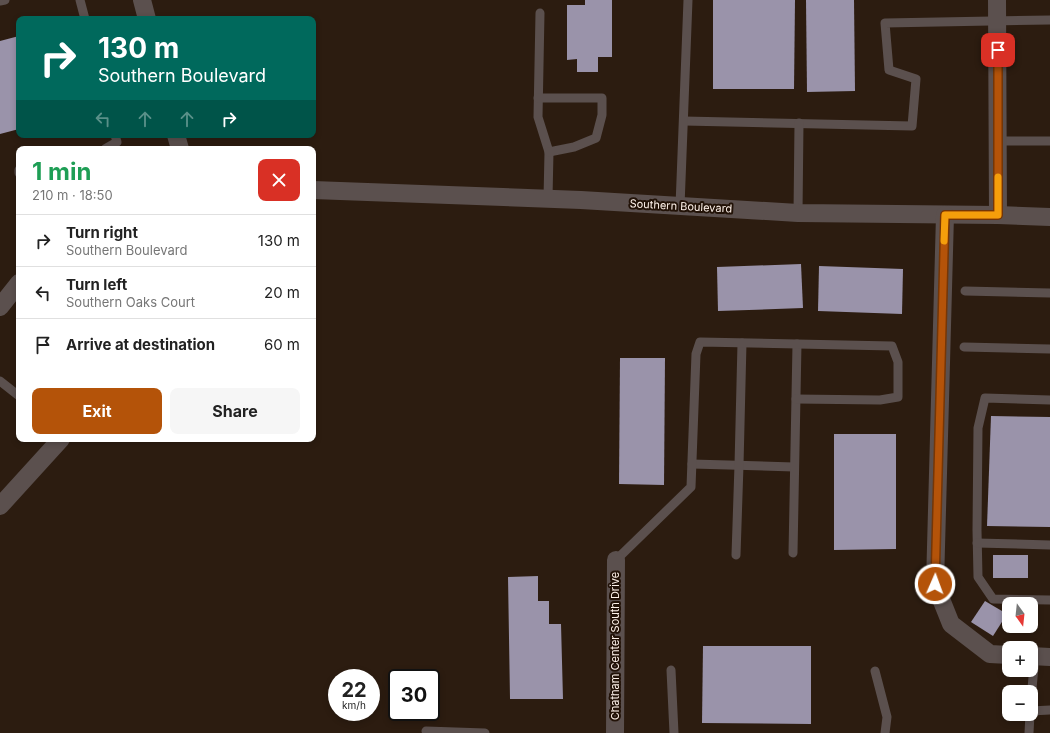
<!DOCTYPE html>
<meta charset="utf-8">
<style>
body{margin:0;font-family:Inter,sans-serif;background:#f6f6f6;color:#222;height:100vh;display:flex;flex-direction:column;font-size:15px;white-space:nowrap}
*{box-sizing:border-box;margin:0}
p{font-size:13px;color:#767676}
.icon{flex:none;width:22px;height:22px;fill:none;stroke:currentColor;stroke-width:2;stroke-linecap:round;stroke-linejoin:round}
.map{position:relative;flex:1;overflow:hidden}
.drawer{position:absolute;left:16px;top:146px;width:300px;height:296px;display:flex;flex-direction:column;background:#fff;border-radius:8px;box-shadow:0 2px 6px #0003}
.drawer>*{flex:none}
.guide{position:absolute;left:16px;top:16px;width:300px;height:122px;border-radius:8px;box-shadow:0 2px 6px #0003;background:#00695c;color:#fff;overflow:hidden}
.needle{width:26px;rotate:165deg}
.controls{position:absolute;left:1002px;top:597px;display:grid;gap:8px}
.controls a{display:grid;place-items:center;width:36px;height:36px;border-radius:8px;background:#fff;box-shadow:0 2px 6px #0003;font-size:20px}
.speed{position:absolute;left:328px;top:669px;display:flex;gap:8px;font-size:20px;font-weight:700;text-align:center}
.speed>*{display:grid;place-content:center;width:52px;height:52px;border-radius:50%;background:#fff;box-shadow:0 2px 6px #0003;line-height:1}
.speed small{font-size:10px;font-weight:400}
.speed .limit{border:2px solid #111;border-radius:6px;background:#fff;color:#111}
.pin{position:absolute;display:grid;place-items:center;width:34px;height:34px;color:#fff;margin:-17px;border-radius:8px;box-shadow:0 2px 6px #0006}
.me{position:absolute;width:44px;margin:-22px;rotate:2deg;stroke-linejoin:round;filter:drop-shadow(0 0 3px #0008)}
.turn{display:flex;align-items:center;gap:14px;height:84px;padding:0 16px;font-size:18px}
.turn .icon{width:52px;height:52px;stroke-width:2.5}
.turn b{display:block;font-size:28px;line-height:34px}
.lanes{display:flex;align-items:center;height:38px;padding:0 16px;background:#0003;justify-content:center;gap:20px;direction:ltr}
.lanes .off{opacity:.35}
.round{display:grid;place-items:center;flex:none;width:42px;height:42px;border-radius:8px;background:#f6f6f6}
.overview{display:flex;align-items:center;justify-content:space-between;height:68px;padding:0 16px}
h1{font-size:24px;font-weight:700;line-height:30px;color:#1e9e55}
.cta{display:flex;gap:8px;margin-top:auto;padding:8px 16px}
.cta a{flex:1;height:46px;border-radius:8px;background:#b45309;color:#fff;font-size:16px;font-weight:700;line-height:46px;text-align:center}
.cta a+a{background:#f6f6f6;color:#222}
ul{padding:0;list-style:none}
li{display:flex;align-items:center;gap:12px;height:52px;padding:0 16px;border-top:1px solid #e0e0e0}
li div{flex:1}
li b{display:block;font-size:15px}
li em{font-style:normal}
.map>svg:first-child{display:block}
.building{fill:#9a93aa}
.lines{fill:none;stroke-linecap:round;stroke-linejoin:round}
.lane{stroke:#5b504e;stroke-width:9}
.street{stroke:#5b504e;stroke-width:18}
.route-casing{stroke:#753606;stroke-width:10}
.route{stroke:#b45309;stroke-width:7}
.slow{stroke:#f59e0b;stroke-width:7}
.labels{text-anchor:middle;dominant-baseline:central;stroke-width:4;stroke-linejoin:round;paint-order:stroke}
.street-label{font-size:11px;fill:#fef2ea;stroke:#221207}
</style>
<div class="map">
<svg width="1050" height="733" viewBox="0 0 1050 733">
<rect width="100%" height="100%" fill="#2c1c10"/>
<g class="building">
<path d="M585,0H612V57H598V72H577V59L567,60V5H585Z"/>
<path d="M713,0H795L794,89H713Z"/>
<path d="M806,0H854L855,91L807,92Z"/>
<path d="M19,36V129L0,134V41Z"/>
<path d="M801,264L803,308L718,311L717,267Z"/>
<path d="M819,266L903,269L902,314L818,311Z"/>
<path d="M620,358H665L664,485L619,484Z"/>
<path d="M991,416L1050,417V527L987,526Z"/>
<path d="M834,434H896V549L834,550Z"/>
<rect x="993" y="555" width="35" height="23"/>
<path d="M538,576V601H549V624H561L563,699H510L508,577Z"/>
<path d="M985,601L1007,614L993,636L971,622Z"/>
<path d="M703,646H811V724L702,723Z"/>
</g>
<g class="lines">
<g class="lane">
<path d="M80,0L85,19"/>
<path d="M0,1L5,0"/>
<path d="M540,13L538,117L549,152L548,198"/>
<path d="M538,98H602V115L596,138L574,147L549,152"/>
<path d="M684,121L912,126L916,79L889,70L885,23L1050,20"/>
<path d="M998,141H1050"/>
<path d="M105,149L117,142L115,135"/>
<path d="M19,170V173"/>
<path d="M680,206L688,0"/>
<path d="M798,213L799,123"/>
<path d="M965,291L1050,293"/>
<path d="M964,347L1050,349"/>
<path d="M0,381L19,396"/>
<path d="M1050,400L985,398L978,428L977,530L978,577L993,599L1050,600"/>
<path d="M692,464L794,467"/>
<path d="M977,543L1050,545"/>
<path d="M793,553L797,344"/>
<path d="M736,555L739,465L742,343"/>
<path d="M616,560L691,487L696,354L700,342L892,346L898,362V397L880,400L796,399"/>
<path d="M671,670L674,733"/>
<path d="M875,671L887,717L885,733"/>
<path d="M1031,699L1035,656"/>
<path d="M1031,711L1050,710"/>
<path d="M426,731L485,733"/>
<path d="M1029,733L1030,714"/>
</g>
<g class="street">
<path d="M142,0L147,19"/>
<path d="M997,0L998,215"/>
<path d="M176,135L180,149"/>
<path d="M313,190L581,200L798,213L998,215L1050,217"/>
<path d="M945,215L935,584L951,624L990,654L1009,655"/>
<path d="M0,307L19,283"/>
<path d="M0,506L61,439"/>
<path d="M1031,656L1050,657"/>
<path d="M615,733L616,560"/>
</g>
</g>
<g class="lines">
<defs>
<path id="route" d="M935,584L945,215H998V50"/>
</defs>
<use href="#route" class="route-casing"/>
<use href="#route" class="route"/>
<path class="slow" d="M944,241L945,215H998V177"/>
</g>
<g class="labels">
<g class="street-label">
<text transform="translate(681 206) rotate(3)">Southern Boulevard</text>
<text transform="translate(615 646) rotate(-90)">Chatham Center South Drive</text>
</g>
</g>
</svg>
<div class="controls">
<a><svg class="needle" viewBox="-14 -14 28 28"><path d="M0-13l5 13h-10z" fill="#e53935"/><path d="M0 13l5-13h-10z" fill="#767676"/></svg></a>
<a>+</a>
<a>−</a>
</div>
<div class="speed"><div>22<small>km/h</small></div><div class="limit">30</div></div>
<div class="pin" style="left:998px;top:50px;background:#d93025"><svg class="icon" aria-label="arrive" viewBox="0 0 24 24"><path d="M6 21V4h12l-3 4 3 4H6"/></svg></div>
<svg class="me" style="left:935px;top:584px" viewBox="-20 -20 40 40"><circle r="17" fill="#b45309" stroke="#fff" stroke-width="3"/><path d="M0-11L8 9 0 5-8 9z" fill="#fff"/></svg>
<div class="guide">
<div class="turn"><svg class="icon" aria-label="right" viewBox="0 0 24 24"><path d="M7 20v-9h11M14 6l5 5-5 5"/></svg><div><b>130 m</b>Southern Boulevard</div></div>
<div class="lanes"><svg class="icon off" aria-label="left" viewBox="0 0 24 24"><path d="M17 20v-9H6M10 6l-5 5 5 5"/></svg><svg class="icon off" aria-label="ahead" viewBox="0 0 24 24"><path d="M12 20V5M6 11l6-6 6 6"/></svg><svg class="icon off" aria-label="ahead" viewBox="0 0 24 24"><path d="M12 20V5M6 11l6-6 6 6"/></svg><svg class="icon" aria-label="right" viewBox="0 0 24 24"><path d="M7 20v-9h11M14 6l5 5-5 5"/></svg></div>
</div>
<section class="drawer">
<div class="overview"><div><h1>1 min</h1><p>210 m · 18:50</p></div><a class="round" style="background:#d93025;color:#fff"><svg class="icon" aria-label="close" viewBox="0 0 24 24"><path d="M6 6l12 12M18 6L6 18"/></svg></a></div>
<ul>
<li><svg class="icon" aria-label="right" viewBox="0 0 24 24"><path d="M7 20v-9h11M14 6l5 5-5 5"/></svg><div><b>Turn right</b><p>Southern Boulevard</p></div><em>130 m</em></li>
<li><svg class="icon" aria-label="left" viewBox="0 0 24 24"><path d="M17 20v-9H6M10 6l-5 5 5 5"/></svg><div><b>Turn left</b><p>Southern Oaks Court</p></div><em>20 m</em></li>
<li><svg class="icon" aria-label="arrive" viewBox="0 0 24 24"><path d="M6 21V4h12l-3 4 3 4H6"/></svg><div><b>Arrive at destination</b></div><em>60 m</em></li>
</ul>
<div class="cta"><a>Exit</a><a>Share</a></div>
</section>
</div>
